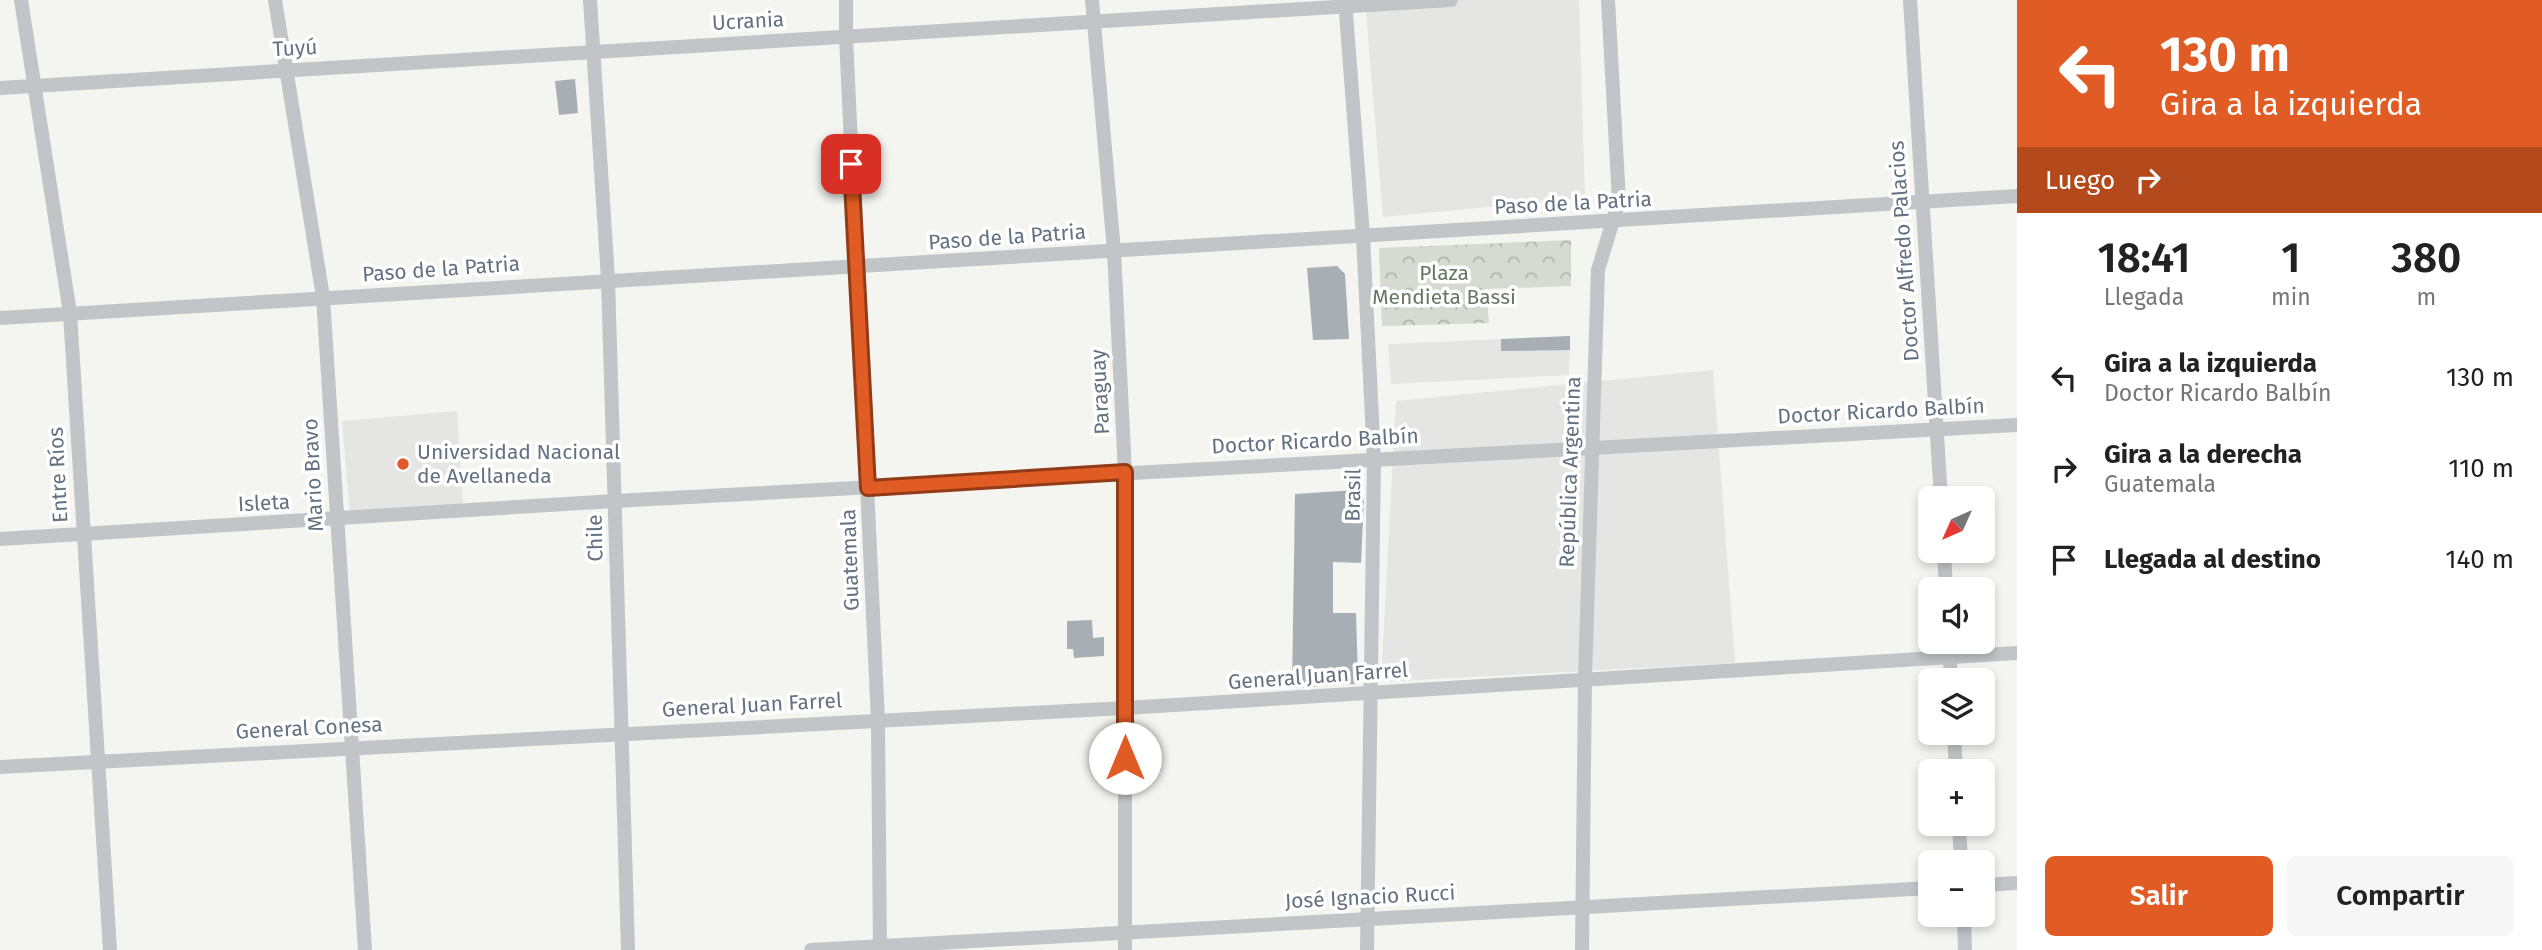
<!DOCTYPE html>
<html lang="es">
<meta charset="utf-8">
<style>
body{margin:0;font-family:"Fira Sans",sans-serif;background:#f6f6f6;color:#222;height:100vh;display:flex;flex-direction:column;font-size:26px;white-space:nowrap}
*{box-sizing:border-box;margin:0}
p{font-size:23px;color:#767676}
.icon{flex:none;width:38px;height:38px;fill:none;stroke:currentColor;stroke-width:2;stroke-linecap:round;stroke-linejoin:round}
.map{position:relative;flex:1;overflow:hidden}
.side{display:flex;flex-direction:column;background:#fff;width:525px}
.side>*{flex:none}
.top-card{background:#e15c24;color:#fff;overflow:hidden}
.needle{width:46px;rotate:225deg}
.fabs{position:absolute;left:1918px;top:486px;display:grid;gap:14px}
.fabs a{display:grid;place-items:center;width:77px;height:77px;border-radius:10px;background:#fff;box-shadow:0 4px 10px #0003;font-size:35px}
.pin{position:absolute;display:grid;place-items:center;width:60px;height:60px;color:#fff;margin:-30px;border-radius:14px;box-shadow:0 4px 10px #0006}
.me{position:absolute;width:77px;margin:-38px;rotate:0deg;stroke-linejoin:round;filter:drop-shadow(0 0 5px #0008)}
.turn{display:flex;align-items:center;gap:24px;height:147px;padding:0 28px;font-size:32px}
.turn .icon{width:91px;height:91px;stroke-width:2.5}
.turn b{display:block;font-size:49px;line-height:60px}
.then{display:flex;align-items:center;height:66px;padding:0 28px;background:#0003;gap:14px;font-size:26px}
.eta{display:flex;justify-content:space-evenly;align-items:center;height:119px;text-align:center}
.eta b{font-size:42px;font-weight:600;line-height:49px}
.cta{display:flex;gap:14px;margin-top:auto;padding:14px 28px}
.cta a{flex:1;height:80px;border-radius:10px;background:#e15c24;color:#fff;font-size:28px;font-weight:600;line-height:80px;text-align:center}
.cta a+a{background:#f6f6f6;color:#222}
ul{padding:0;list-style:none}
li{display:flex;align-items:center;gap:21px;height:91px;padding:0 28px}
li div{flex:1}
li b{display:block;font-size:26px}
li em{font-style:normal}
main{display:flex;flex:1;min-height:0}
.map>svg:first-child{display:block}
.built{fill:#e5e6e4}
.park{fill:url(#park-crowns)}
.building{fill:#a7afb5}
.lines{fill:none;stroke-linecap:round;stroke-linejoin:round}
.minor{stroke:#c1c5c8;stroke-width:14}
.route-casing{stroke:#923c17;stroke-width:18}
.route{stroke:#e15c24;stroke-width:12}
.poi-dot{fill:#e15c24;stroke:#fff;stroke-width:2.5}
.labels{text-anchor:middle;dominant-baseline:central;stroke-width:7;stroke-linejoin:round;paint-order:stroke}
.street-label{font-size:21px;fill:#637281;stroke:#fff}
.park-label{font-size:21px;fill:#657862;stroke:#fff}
.poi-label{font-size:21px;fill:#637281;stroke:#fff;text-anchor:start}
</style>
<main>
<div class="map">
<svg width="2017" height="950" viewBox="0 0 2017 950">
<defs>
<pattern id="park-crowns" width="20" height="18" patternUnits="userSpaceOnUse" patternTransform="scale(1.75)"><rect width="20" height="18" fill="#d5dbd1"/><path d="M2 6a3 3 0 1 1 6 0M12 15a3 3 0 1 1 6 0" fill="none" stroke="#b0b6af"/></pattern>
</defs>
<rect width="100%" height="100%" fill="#f4f4f0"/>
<g class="built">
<path d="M1365,0H1579L1585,198L1383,217Z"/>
<path d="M1570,336L1569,375L1391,384L1388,344Z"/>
<path d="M1713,370L1735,663L1381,682L1396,401Z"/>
<path d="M457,411L463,507L350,514L342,421Z"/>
</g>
<path class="park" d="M1571,240V286L1486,289L1489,323L1382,326L1379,248Z"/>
<g class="building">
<path d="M575,79L578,113L559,115L555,81Z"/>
<path d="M1337,266L1345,274L1349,339L1313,340L1307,268Z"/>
<path d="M1570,336V350L1501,351V339Z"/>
<path d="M1356,490L1364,497L1361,563L1333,562V613H1356L1358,681L1355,684L1292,688L1295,494Z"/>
<path d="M1092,620L1093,638L1104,637V656L1074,658L1073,649H1067V621Z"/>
</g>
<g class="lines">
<g class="minor">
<path d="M21,0L70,313L110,950"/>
<path d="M275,0L323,297L365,950"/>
<path d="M590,0L608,279L628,950"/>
<path d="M846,0V37L878,721L880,950"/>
<path d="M1092,0L1114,251L1125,472V950"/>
<path d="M1345,0L1363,236L1374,459L1367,950"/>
<path d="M1910,0L1941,499"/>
<path d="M0,88L1451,0"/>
<path d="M0,318L2017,196"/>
<path d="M0,539L615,501L2017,425"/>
<path d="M1944,551L1946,590"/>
<path d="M1949,642L1951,681"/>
<path d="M1954,733L1956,772"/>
<path d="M0,767L1125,708L2017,653"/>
<path d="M1959,824L1961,863"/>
<path d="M1983,885L2017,883"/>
<path d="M1964,915L1965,950"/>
<path d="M811,950L1930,888"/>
<path d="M1582,950L1585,678L1598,270L1619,201L1608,0"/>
</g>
</g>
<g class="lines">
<defs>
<path id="route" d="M851,164L868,488L1125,472V758"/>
</defs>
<use href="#route" class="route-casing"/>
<use href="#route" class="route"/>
</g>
<circle class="poi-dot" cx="403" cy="464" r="7"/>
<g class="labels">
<g class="street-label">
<text transform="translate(748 21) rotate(-3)">Ucrania</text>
<text transform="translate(295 48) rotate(-3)">Tuyú</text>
<text transform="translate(1573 203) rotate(-3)">Paso de la Patria</text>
<text transform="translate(1007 237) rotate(-4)">Paso de la Patria</text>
<text transform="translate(1904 251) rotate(-94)">Doctor Alfredo Palacios</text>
<text transform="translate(441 269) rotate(-4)">Paso de la Patria</text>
<text transform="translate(1100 392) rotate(-93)">Paraguay</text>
<text transform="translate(1881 411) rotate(-3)">Doctor Ricardo Balbín</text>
<text transform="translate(1315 441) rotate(-3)">Doctor Ricardo Balbín</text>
<text transform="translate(1570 472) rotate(-88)">República Argentina</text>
<text transform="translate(58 475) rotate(-93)">Entre Ríos</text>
<text transform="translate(313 475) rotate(-93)">Mario Bravo</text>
<text transform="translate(1353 495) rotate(-89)">Brasil</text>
<text transform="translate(264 503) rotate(-3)">Isleta</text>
<text transform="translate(595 538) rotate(-91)">Chile</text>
<text transform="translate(850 560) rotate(-92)">Guatemala</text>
<text transform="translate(1318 676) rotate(-4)">General Juan Farrel</text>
<text transform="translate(752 705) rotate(-3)">General Juan Farrel</text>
<text transform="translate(309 728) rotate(-3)">General Conesa</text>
<text transform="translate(1370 897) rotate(-3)">José Ignacio Rucci</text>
</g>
<g class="park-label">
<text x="1444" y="273">Plaza<tspan x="1444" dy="24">Mendieta Bassi</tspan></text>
</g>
<g class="poi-label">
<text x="417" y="452">Universidad Nacional<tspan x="417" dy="24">de Avellaneda</tspan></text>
</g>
</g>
</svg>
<div class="fabs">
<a><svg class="needle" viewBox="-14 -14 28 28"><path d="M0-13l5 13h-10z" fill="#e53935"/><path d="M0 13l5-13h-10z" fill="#767676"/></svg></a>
<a><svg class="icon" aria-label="sound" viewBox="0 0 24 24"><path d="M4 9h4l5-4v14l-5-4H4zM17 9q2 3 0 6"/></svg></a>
<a><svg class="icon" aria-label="layers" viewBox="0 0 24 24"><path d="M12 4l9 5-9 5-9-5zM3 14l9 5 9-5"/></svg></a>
<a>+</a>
<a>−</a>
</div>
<div class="pin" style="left:851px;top:164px;background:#d93025"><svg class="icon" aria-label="arrive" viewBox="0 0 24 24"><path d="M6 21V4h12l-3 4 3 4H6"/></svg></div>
<svg class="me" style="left:1125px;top:758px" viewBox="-20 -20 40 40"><circle r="19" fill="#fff"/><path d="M0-13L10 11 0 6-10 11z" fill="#e15c24"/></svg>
</div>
<section class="side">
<div class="top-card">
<div class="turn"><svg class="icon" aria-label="left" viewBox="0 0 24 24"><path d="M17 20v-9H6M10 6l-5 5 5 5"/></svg><div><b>130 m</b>Gira a la izquierda</div></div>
<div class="then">Luego<svg class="icon" aria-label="right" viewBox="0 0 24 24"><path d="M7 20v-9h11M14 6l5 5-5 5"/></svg></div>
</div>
<div class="eta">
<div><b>18:41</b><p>Llegada</p></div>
<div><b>1</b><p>min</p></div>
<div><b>380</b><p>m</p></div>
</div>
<ul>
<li><svg class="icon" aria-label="left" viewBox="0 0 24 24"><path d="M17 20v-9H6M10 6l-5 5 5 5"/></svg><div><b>Gira a la izquierda</b><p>Doctor Ricardo Balbín</p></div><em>130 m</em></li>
<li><svg class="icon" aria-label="right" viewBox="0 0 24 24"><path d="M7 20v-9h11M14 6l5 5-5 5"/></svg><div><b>Gira a la derecha</b><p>Guatemala</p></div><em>110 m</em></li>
<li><svg class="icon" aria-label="arrive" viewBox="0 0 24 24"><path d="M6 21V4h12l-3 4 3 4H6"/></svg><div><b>Llegada al destino</b></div><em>140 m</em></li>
</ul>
<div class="cta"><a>Salir</a><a>Compartir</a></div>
</section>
</main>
